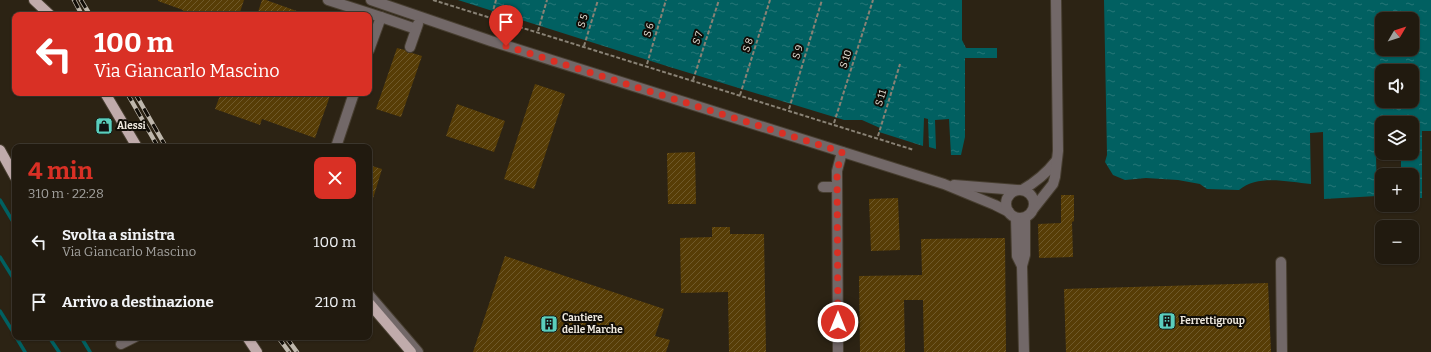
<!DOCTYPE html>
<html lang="it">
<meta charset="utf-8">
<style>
body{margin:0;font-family:Bitter,serif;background:#2d271d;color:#f1f3f6;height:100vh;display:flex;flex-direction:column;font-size:15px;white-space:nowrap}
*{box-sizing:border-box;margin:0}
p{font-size:13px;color:#a2a19e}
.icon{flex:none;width:22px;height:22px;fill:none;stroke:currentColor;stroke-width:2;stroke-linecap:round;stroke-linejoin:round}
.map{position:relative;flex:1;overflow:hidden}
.drawer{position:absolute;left:12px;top:144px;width:360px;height:196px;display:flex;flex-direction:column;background:#211a0f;border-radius:8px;box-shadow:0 1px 3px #0004,0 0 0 1px #3e382f}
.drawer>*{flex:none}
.top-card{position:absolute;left:12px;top:12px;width:360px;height:84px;border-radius:8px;box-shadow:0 1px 3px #0004,0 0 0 1px #3e382f;background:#d93025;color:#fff;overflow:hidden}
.needle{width:26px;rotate:51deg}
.tools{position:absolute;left:1375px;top:12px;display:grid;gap:8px}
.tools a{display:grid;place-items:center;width:44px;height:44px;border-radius:8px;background:#211a0f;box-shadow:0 1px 3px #0004,0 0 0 1px #3e382f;font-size:20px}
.pin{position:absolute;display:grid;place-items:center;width:34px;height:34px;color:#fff;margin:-41px -17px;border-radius:50% 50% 50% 0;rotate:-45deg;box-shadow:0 0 4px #0007}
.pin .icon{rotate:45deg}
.me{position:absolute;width:44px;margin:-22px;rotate:0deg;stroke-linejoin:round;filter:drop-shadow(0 0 3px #0008)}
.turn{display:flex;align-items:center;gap:14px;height:84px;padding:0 16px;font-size:18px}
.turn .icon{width:52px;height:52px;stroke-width:2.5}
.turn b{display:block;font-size:28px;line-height:34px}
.round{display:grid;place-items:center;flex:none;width:42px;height:42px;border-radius:8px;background:#2d271d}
.head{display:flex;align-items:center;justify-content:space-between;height:68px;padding:0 16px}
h1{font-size:24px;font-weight:700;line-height:30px;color:#d93025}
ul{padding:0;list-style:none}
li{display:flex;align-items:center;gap:12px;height:60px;padding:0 16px}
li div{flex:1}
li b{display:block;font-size:15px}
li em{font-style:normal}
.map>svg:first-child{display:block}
.water{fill:url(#water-ripples);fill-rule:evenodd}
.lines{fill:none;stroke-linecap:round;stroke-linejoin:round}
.stream{stroke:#016061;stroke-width:3.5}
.building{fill:url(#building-hatch)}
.minor-casing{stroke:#473e30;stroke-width:12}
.major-casing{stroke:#473e30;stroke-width:12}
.path{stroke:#898275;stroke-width:2;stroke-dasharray:4 2;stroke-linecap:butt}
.minor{stroke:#726868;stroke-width:10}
.major{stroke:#c0abab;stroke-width:10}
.rail-casing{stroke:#beb7ac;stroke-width:4.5}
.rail{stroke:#110d07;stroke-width:3;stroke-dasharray:9;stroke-linecap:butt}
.route{stroke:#d93025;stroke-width:7;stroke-dasharray:0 12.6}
.labels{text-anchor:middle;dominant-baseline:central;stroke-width:4;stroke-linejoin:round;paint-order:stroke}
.street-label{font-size:10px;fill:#ede7dd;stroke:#110d07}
.poi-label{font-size:10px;font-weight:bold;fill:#ede7dd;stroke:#110d07;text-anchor:start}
</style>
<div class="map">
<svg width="1431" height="352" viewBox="0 0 1431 352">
<defs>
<pattern id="water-ripples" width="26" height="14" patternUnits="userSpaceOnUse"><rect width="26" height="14" fill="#016061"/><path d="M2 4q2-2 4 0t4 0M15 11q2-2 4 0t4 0" fill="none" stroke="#267777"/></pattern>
<pattern id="building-hatch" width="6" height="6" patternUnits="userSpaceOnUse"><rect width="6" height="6" fill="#573d06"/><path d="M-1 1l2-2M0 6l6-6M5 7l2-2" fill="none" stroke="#6f592a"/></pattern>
</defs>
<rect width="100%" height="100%" fill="#2c2314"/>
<g class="water">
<path d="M458,0H962V40L966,48H997V58H965V137L961,155H951L949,119L935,120L936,149L929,147L928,119L924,118L923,146L879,132L880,128L862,120H844L673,68Z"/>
<path d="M1104,0H1431V131H1422V198H1412V175H1401V156H1376L1377,196L1324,199L1323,132L1310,133L1311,184C1288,182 1258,174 1239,190L1207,189L1200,184L1178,180L1146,178L1125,180L1113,175L1105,162L1107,155ZM1382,19H1412V49H1382ZM1382,71H1412V101H1382ZM1382,123H1412V153H1382Z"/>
</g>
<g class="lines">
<g class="stream">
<path d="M0,200L15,225"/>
<path d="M0,257L15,281"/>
<path d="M0,311L15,335"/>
<path d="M16,337L25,352"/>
<path d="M49,337L59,352"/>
<path d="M81,337L90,352"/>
</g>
</g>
<g class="building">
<path d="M158,0H244L239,15H182L183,10L158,1Z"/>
<path d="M262,0H266L305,14L304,15H257Z"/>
<path d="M397,48L405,50L408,53H412L422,56L401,117L376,109Z"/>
<path d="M535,84L565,94L534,189L504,179Z"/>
<path d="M221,93H331L315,138L262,119L260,125L215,109Z"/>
<path d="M457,104L505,121L494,152L446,136Z"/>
<path d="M695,152L696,204H668L667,153Z"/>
<path d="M369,165L382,169L371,205H369Z"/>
<path d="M1061,195H1074V221L1072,222L1073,257L1039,258L1038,224L1061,223Z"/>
<path d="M898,198L900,250L871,251L869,199Z"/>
<path d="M712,227H730V234H764L766,352H729L728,292L681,293L680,238L712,237Z"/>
<path d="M1005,238L1006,352H924L923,300H904L905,352H860L859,276L922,275L921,239Z"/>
<path d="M505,256L664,309L655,336L670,340L666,352H473Z"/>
<path d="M1268,283L1271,352H1066L1064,289Z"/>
</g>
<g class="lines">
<defs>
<g id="minor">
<path d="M328,0L381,17L369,50"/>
<path d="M371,0L491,41L944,184L995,205L1009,212"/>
<path d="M381,17L416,29"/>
<path d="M410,47L418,24"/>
<path d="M336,147L354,93"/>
<path d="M954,185L1017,190"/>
<path d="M823,187H837"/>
<circle cx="1020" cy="204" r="14"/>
<path d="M1022,190C1036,182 1046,174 1056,161"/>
<path d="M1034,208L1053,184L1055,177L1058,151L1056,0"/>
<path d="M1016,218L1017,256L1022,266"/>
<path d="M1281,262L1282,352"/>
<path d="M369,295L418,352"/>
<path d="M121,344L135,337"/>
<path d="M838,352L837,171L842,152"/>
<path d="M1024,352L1022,266L1025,255V218"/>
</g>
<g id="major">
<path d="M34,0L50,15"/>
<path d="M105,93L137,147"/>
<path d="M0,150L15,177"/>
<path d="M369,303L411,352"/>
<path d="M247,337L257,352"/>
</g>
</defs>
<use href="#minor" class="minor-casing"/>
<use href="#major" class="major-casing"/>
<g class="path">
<path d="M433,0L914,150"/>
<path d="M492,15L496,0"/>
<path d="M538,31L547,0"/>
<path d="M584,46L598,0"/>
<path d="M647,64L666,0"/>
<path d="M693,80L719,0"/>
<path d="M740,95L770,0"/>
<path d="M789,109L822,0"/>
<path d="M834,123L873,0"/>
<path d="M878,136L900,64"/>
</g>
<use href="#minor" class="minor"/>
<use href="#major" class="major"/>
<defs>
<g id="rail">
<path d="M74,0L82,15"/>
<path d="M81,0L90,15"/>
<path d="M127,93L158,147"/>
<path d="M135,93L166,147"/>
<path d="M278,337L289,352"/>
<path d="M286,337L297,352"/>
</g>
</defs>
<use href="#rail" class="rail-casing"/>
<use href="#rail" class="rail"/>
</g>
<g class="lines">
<path class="route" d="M506,46L842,152L837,171L838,322"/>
</g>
<defs>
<symbol id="shop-square" viewBox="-11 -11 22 22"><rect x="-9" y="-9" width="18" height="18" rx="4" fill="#5acebd" stroke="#110d07"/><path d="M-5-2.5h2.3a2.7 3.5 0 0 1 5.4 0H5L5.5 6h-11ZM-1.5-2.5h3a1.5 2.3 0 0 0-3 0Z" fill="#111"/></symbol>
<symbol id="building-square" viewBox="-11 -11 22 22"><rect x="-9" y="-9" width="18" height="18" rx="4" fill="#5acebd" stroke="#110d07"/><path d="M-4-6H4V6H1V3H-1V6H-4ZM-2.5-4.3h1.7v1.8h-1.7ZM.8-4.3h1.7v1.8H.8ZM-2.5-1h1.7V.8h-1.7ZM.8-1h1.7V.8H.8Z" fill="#111"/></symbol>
</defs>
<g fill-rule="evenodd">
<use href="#shop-square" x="94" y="116" width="20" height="20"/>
<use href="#building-square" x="1157" y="311" width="20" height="20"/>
<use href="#building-square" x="539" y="314" width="20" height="20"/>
</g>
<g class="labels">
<g class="street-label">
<text transform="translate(583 21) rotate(-73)">S 5</text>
<text transform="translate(649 30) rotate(-74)">S 6</text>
<text transform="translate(698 38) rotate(-72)">S 7</text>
<text transform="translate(748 45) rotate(-72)">S 8</text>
<text transform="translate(798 52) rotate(-73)">S 9</text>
<text transform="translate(846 59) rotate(-72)">S 10</text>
<text transform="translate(881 98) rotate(-73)">S 11</text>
</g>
<g class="poi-label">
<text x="117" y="126">Alessi</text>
<text x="562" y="318">Cantiere<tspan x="562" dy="12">delle Marche</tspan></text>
<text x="1180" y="321">Ferrettigroup</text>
</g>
</g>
</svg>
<div class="tools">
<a><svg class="needle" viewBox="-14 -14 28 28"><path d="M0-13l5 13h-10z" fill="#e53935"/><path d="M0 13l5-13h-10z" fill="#a2a19e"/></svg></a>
<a><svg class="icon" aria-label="sound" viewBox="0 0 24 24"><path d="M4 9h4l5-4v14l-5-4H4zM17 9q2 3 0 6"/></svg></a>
<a><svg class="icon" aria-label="layers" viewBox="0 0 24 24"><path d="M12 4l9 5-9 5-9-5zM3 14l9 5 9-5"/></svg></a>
<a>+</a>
<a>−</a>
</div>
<div class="pin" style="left:506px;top:46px;background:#d93025"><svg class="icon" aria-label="arrive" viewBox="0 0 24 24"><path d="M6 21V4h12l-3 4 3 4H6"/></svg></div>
<svg class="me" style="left:838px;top:322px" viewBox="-20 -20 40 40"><circle r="17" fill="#d93025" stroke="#fff" stroke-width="3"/><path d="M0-11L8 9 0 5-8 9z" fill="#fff"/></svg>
<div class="top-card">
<div class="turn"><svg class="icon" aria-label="left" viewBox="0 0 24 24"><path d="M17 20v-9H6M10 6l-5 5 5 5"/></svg><div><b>100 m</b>Via Giancarlo Mascino</div></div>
</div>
<section class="drawer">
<div class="head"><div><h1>4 min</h1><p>310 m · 22:28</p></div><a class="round" style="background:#d93025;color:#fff"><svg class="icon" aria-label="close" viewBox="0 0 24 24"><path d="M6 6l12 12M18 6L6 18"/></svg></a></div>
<ul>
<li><svg class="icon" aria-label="left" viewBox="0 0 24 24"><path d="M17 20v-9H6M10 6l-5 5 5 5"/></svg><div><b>Svolta a sinistra</b><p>Via Giancarlo Mascino</p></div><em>100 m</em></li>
<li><svg class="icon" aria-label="arrive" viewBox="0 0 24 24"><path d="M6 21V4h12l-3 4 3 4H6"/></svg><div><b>Arrivo a destinazione</b></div><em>210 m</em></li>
</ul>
</section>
</div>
